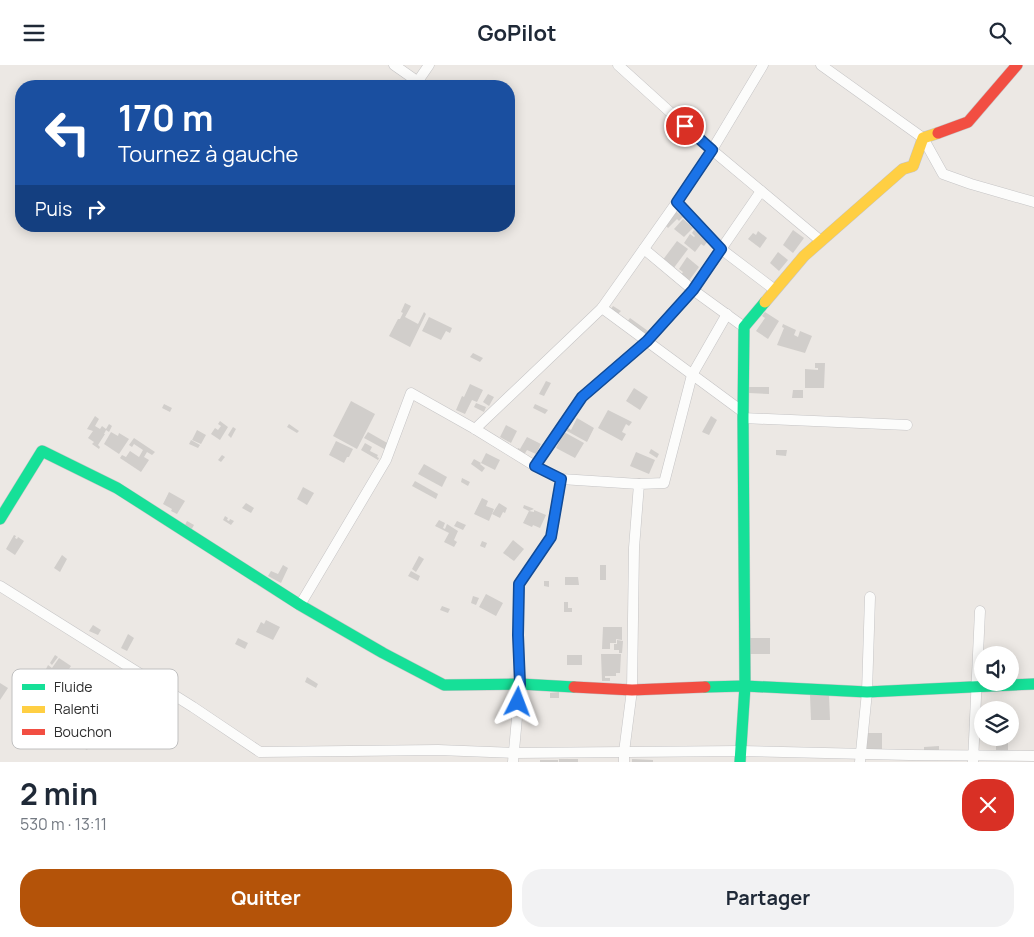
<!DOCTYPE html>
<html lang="fr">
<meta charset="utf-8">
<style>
body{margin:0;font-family:Manrope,sans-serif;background:#f2f2f3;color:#1f2937;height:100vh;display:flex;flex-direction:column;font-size:19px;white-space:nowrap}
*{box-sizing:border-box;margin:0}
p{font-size:16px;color:#747a83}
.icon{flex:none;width:28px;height:28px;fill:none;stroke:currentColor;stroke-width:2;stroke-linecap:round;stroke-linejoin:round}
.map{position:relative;height:697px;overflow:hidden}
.details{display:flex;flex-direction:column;background:#fff;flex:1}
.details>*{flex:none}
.hud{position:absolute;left:15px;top:15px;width:500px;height:152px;border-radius:20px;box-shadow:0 2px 12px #0003;background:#1a4fa0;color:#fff;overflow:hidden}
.tools{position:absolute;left:974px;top:581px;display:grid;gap:10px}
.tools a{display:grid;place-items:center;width:45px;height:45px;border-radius:50%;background:#fff;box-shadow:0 2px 12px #0003;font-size:25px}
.pin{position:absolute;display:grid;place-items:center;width:42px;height:42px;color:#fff;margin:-21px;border:2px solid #fff;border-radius:50%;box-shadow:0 1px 5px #0007}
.me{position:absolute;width:55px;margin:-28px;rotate:3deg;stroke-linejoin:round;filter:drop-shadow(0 0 4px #0008)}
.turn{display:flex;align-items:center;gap:18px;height:105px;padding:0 20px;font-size:22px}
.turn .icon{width:65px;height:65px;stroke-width:2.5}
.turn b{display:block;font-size:35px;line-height:42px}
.then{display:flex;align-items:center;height:48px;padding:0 20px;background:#0003;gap:10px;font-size:19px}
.round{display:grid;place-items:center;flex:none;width:52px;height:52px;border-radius:20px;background:#f2f2f3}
.headline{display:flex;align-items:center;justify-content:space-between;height:85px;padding:0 20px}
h1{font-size:30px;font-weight:700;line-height:38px}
.button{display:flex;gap:10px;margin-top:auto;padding:10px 20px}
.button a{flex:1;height:58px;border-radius:20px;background:#b45309;color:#fff;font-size:20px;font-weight:700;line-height:58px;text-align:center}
.button a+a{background:#f2f2f3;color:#1f2937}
header{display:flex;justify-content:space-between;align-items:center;height:65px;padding:0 20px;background:#fff;font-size:22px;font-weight:700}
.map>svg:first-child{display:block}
.building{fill:#d1cecb}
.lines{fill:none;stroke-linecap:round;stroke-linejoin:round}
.street-casing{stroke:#c5c4c5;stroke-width:11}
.fast-casing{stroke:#c5c4c5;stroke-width:12}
.slow-casing{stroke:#c5c4c5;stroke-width:12}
.jam-casing{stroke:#c5c4c5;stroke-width:12}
.street{stroke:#fcfcfb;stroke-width:10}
.fast{stroke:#16e098;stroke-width:11}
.slow{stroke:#ffcf43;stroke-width:11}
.jam{stroke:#f24e42;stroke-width:11}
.route-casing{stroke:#114b97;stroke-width:12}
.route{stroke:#1a73e8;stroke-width:9}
.key{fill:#fff;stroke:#c0c0c0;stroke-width:1}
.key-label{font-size:14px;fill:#2e2e2e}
</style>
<header><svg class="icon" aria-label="menu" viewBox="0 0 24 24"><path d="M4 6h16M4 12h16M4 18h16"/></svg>GoPilot<svg class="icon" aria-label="search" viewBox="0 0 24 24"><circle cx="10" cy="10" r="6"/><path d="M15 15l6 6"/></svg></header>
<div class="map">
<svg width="1034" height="697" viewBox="0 0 1034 697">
<rect width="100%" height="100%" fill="#ece8e4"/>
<g class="building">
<path d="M674,145L683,152L679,156L677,154L668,163L664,159Z"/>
<path d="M683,154L693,163L684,172L674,164Z"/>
<path d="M694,165L708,176L704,181L701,179L695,187L684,178L690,169L694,172L695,171L692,168Z"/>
<path d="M793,165L804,173L793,188L783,180Z"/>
<path d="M758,166L767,173L760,183L748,174L753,168L756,170Z"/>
<path d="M677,176L688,184L673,204L662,196Z"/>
<path d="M778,187L788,195L779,206L770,198Z"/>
<path d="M687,192L699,202L688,217L680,211L683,207L679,204Z"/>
<path d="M405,238L411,241L405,252L418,259L424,247L426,249L410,282L389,271L398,254H400L403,248L401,247Z"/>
<path d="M613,241L621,246L618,249L611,244Z"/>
<path d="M765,247L779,256L768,274L756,266L765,253L762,251Z"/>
<path d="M429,252L452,263L450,268L446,266L441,275L422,266Z"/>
<path d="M630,253L648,266L645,270L627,257Z"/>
<path d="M783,259L796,265L794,270L798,272L800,266L812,271L805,288L777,280L784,263L782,262Z"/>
<path d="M473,288L483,293L480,297L470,292Z"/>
<path d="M815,298H825L824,323H805V304L818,305V303H815Z"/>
<path d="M546,316L551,318L544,331L539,329Z"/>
<path d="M470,319L483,325L477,337L472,335L465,349L456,345L462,331L464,332Z"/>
<path d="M749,322H769V329L749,328Z"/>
<path d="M634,323L648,332L640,345L626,336Z"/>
<path d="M793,325H803V333H792Z"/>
<path d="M488,329L494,332L489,341L483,337Z"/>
<path d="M351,336L375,349L357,384L333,371Z"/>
<path d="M476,338L486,342L484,347L474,342Z"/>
<path d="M164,339L172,343L170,347L162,343Z"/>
<path d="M535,339L548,345L545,349L533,343Z"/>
<path d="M608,345L632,357L629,361L626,359L622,367L626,369L622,376L598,363Z"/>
<path d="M95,351L99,354L95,361L100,364L102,361L106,364L109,359L112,361L109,367L106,365L104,369H105L98,380L100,382L99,384L92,379L94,377L88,373L93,366L87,364Z"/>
<path d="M711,351L717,355L709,370L702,367Z"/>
<path d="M577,353L594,363L587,377L565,365L567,362L571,365Z"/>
<path d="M220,356L228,362L220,375L211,369L215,363L218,365L221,361L218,359Z"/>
<path d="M289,359L299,366L297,368L287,362Z"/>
<path d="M506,360L517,366L511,378L500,372Z"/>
<path d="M233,362L236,364L231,373L228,370Z"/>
<path d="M197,365L206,370L201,379L192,375Z"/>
<path d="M111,367L118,371L119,368L129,374L119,389L104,379Z"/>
<path d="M368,367L389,379L386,385L364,373Z"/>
<path d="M564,367L584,378L575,393L556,383Z"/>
<path d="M527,372L541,379L536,389L527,385L524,390L516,386L518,383L520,384Z"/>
<path d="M134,373L155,387L152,390L147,387L144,392L149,395L141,407L120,393L122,390L126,392L130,386L139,392L143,385L134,379L132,382L129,380Z"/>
<path d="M191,375L200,380L198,383L189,379Z"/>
<path d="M336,376L353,384L349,392H347L344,398L329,390Z"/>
<path d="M365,378L372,382L370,386L378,390L377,392L379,393L378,395L361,385Z"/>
<path d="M651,384L659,389L657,393L649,388Z"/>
<path d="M776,385H787L786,391L776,390Z"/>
<path d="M636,387L655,395L649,409L630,401Z"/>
<path d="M486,388L500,395L495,405L481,398Z"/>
<path d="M222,390L225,392L221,397L218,395Z"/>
<path d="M474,394L481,398L480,399L485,403L482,407L471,399Z"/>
<path d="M424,399L447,412L442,422L418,409Z"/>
<path d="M462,413L470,417L468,421L461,417Z"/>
<path d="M415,416L438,429L436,434L412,421Z"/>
<path d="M303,422L314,428L307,440L297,434Z"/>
<path d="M169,427L185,436L177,449L171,446L172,444L163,439Z"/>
<path d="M482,433L488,436L486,441L494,444L489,456L474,449Z"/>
<path d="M246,438L254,443L251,448L242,443Z"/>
<path d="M499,438L507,443L505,448L503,447L500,453L492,449Z"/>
<path d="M524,440L532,443L534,444L529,446L523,443Z"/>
<path d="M534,445L546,450L540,463L533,460L532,462L523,458L529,446L534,447Z"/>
<path d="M225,451L228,453L227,455L229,456L230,454L234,456L231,460L223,455Z"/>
<path d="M439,455L445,458L443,463L445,464L447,459L458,466L454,475L457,477L454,482L444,477L449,468L435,461Z"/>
<path d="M187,456L194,460L190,467L183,464Z"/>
<path d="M457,456L466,460L463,465L454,461Z"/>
<path d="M14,470L16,471L15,473L17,474L18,472L24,476L15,490L6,484Z"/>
<path d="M513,475L524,484L514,496L503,488Z"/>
<path d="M482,476L487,478L485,483L480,481Z"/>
<path d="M62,490L67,494L60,507L54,503Z"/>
<path d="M419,491L424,494L416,507L412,504Z"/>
<path d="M283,500L288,503L281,518L268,511L271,506L278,509Z"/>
<rect x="600" y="500" width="6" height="15"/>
<path d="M411,506L420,511L418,516L408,511Z"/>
<path d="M565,512H578L579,520H565Z"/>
<path d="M544,516H549V522L544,521Z"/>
<path d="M486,529L503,538L496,551L479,542Z"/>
<path d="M473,531L479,533L476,540L471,538Z"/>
<path d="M564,537H568V543H572V547H564Z"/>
<path d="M442,541L450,544L448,548L440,545Z"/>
<path d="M266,555L280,562L273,575L256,567L261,557L264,559Z"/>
<path d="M93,560L101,565L98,570L89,566Z"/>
<path d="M603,562H622V575L616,574V578H610V584H602Z"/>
<path d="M128,569L134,573L127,586L121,583Z"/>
<path d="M238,573L248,578L245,584L235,579Z"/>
<rect x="750" y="573" width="20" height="16"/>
<path d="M617,575L623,576L622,588H619V585H614V579H617Z"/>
<path d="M601,589H621L620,608H616V611H605V613H610V616H602Z"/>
<path d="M55,590L58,592L52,600L50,598Z"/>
<rect x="567" y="590" width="15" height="10"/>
<path d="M59,593L71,601L56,623L40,612L45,606L49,608L50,606L46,604L48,600L52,603Z"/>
<path d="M307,612L318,619L316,623L305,617Z"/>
<path d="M0,618L8,623L0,635Z"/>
<path d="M559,627V633H550V628Z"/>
<path d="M810,630H829L830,655H811Z"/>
<path d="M864,668H882V684L864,685Z"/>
<path d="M81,675L90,681L87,685L78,680Z"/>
<path d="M996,677L1008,678V686L996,685Z"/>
<path d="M939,681V686L924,687V682Z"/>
<rect x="559" y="694" width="19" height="3"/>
<path d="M632,694L653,695V697H632Z"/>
<rect x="540" y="695" width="18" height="2"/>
</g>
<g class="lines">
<defs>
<g id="street">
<path d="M394,0L424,21"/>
<path d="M618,0L712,85L821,176"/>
<path d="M821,0L923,73L943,109L971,119L1034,137"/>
<path d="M418,16L429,0"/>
<path d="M677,137L721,184L775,225"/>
<path d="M644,184L693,225L744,262"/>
<path d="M602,243L743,347"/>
<path d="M743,353L907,360"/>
<path d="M475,364L602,243L677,137L712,85L763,0"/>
<path d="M535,401L582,332L647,276L693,225L761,126"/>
<path d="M0,521L193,642L260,687L438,685L514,688L741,686L909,690L1034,691"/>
<path d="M300,540L386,395L411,328L475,364L535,401L561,414L639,419"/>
<path d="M513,697L520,619L518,570L519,519L551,472L561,414"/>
<path d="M624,697V687L632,625L634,483L639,419L664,418L692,310L727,249"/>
<path d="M860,697L867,627L870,532"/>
<path d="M973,697L980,546"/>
</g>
<g id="fast">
<path d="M0,454L42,386L117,423L300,540L383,588L444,620L520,619L574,622"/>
<path d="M705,622L745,621L867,627L1034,619"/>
<path d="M740,697L745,621L743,353L744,262L765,237"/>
</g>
<path id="slow" d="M765,237L804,191L903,104L913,101L923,73L938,68"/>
<g id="jam">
<path d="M938,68L968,57L1017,0"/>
<path d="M574,622L632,625L705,622"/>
</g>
</defs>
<use href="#street" class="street-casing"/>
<use href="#fast" class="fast-casing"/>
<use href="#slow" class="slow-casing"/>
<use href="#jam" class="jam-casing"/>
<use href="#street" class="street"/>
<use href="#fast" class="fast"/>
<use href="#slow" class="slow"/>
<use href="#jam" class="jam"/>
</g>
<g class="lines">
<defs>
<path id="route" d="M518,637L520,619L518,570L519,519L551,472L561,414L535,401L582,332L647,276L693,225L721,184L677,137L712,85L685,61"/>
</defs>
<use href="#route" class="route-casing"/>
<use href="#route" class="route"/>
</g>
<rect x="12" y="604" width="166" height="80" rx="8" class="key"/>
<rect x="22" y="619" width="23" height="6" fill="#16e098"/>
<rect x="22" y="641" width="23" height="7" fill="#ffcf43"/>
<rect x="22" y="664" width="23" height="6" fill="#f24e42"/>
<g class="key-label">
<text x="54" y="627">Fluide</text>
<text x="54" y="649">Ralenti</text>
<text x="54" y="672">Bouchon</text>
</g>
</svg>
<div class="tools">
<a><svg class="icon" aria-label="sound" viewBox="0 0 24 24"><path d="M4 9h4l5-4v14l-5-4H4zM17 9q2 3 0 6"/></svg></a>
<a><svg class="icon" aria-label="layers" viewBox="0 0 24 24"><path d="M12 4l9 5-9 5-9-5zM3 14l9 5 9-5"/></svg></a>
</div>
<div class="pin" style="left:685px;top:61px;background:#d93025"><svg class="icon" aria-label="arrive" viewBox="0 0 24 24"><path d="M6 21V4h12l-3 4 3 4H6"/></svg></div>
<svg class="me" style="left:518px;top:637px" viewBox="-20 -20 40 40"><path d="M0-17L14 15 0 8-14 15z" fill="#1a73e8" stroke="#fff" stroke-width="4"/></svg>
<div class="hud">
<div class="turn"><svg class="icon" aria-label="left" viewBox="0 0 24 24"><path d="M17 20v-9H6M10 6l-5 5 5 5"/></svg><div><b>170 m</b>Tournez à gauche</div></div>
<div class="then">Puis<svg class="icon" aria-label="right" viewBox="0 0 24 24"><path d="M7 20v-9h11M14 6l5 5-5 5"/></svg></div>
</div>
</div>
<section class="details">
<div class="headline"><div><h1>2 min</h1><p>530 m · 13:11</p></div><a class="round" style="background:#d93025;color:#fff"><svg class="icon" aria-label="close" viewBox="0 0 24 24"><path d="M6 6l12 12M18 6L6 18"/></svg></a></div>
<div class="button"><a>Quitter</a><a>Partager</a></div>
</section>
